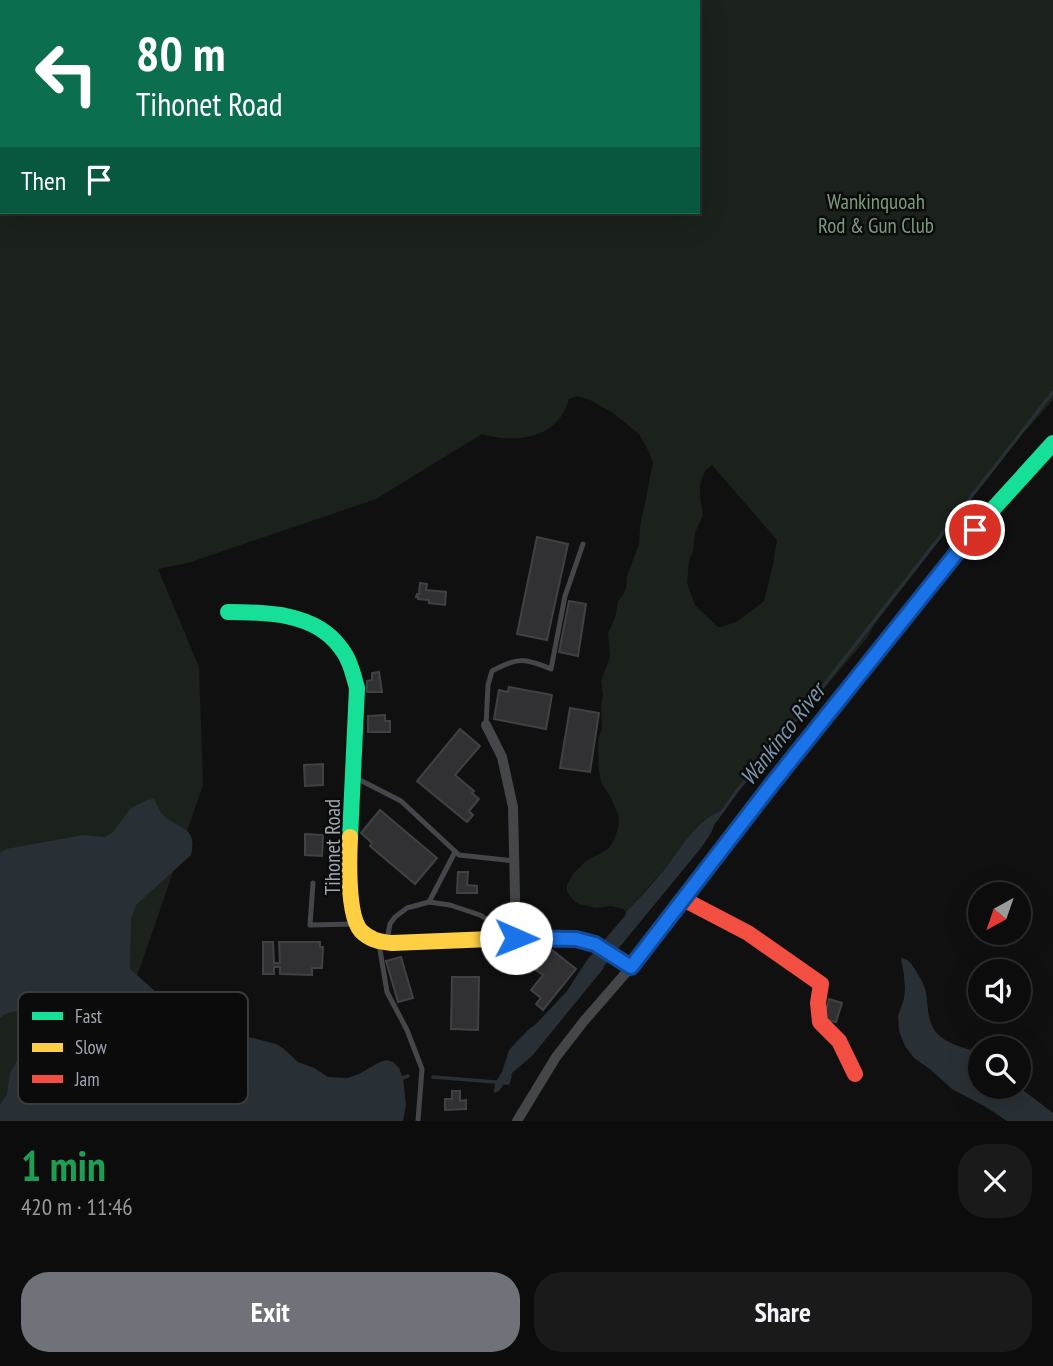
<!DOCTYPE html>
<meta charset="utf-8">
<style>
body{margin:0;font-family:"PT Sans Narrow",sans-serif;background:#1a1a1b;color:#f1f3f6;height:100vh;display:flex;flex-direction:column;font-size:26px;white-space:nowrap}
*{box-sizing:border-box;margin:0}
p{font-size:23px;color:#9a9b9d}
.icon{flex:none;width:38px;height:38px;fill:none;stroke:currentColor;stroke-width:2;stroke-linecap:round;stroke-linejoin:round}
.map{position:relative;height:1121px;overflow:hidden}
.details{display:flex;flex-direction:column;background:#0c0c0d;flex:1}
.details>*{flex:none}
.banner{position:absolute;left:0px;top:0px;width:700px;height:214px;box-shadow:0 7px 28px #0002,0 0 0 2px #2c2c2e;background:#0b6e4f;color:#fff;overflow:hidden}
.needle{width:46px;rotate:220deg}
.buttons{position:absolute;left:968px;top:882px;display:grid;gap:14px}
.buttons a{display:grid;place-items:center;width:63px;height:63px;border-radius:50%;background:#0c0c0d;box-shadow:0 7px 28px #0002,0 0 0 2px #2c2c2e;font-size:35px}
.pin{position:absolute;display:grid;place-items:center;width:60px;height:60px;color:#fff;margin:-30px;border:4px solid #fff;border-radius:50%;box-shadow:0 2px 7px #0007}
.me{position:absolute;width:77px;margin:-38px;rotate:91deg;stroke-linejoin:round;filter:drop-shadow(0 0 5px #0008)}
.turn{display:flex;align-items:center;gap:24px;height:147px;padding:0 21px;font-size:32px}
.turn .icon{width:91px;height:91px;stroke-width:2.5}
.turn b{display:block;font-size:49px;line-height:60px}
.then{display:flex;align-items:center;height:66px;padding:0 21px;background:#0003;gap:14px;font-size:26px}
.round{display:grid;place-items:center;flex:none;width:74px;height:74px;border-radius:28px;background:#1a1a1b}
.headline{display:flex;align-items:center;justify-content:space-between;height:119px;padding:0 21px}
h1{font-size:42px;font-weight:700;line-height:52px;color:#1e9e55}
.primary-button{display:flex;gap:14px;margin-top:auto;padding:14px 21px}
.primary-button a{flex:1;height:80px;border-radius:28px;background:#6f7279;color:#fff;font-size:28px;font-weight:700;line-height:80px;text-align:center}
.primary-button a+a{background:#1a1a1b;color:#f1f3f6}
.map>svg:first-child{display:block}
.green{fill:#1b211b;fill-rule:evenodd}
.water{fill:#293035}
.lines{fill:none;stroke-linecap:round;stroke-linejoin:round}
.stream{stroke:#293035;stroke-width:3.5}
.building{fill:#313133;stroke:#404144;stroke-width:2}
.lane{stroke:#45464a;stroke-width:5}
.street{stroke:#45464a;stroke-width:10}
.fast{stroke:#16e098;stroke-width:16}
.slow{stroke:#ffcf43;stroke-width:16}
.jam{stroke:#f24e42;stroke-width:16}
.route-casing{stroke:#114b97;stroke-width:18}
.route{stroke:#1a73e8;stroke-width:12}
.labels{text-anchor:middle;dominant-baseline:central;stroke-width:5;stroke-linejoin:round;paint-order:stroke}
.park-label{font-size:21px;fill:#7b9b7c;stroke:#0b0b0c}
.street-label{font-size:21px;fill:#a2a7b1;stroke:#0b0b0c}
.water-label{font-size:23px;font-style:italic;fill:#7b96aa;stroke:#0b0b0c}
.key{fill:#0b0b0c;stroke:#383a3e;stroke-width:2}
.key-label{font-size:19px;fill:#a2a7b1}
</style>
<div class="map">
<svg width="1053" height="1121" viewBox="0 0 1053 1121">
<rect width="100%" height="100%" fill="#101011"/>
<path class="green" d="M0,0H1053V400L1027,429L1023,430C1012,445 1002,461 990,475C973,495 955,514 942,537L874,625L868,637L799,718L766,750L720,811L704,821L690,836L661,873L626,912L623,909L611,906L596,908L579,904L573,900L567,891V885L573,874L586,861L608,849L613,842L618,829L619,817L611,798L601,782L599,771L598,740L602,728L601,708L603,695L601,681L610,657L608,633L615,618L618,601L623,595L626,588L627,576L639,544L640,527L653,463L649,452L639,434L613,413L590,400L577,396L569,399C559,439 515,444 482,434L376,499L188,563L158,569L199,667L203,785L131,994L0,1121ZM2,2H698V212H2ZM712,465L777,540L773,565L764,601L738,621L722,627H718L695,605L687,583L689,561L693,551L695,533L703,515L700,497V484L705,471Z"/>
<g class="water">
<path d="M154,799C157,805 161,814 166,818C183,830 197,828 191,855L136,905L131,919L130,969L165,1000L210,1021L226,1031L242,1037L253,1038L276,1044L284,1049L298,1062L314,1068L328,1077L347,1078L359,1074L378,1063L386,1060L393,1062L399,1068L403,1078L406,1105L403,1121H0V1105L7,1094L10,1073L21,1054L23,1044L34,1026L30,1016L19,1010L5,1014L0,1018V853L6,849L84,835L105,837L112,833L131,808L147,800Z"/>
<path d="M720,811L711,833L701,848L604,966L603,969L532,1056L512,1073L499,1091L494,1093L495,1083L502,1072L509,1050L528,1030L537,1023L567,991L587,960L625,916L626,912C639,898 652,885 663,871C678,852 697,820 720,811Z"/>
<path d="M901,958C908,959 910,962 914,968C919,976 924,983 926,993C928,1005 927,1020 935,1031C945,1044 965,1048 980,1053V1087H1019L1053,1113V1121H1007L986,1107L952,1089L931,1070L914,1058L905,1046L899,1031L898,1016L904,999L905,989L904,975Z"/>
</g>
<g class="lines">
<g class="stream">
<path d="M715,821L739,788L806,708L1053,392"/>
<path d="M433,1077L508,1083L510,1076"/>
<path d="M400,1079L408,1076"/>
</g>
</g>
<g class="building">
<path d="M537,537L568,544L547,640L517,634Z"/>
<path d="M420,583L427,584L426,590L446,592L445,605L429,603V600L418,599V597H416L417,594H419Z"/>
<path d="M569,601L586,604L578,656L559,652Z"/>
<path d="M379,672L382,692H367V681L372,680V673Z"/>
<path d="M509,687L552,695L546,729L494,719L499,690L508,692Z"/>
<path d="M570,708L599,713L590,772L560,768Z"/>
<path d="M385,715V721H390V732H368V716Z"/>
<path d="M460,729L480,746L455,775L474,791L472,793L479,799L469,811L473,815L467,822L417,781Z"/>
<path d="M323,764V785L305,786L304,765Z"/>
<path d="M380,810L437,858L415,884L370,846L372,843L361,833Z"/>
<path d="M305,834L323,835L322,856L305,855Z"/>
<path d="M458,872H468L467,885L477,886V893H457Z"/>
<path d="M263,942H273L274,963H280L279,942H320V947H323L322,968H312V975L280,974V967H274V974H263Z"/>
<path d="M552,950L576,969L543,1010L536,1004L541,998L531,990L543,975L536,970Z"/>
<path d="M401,957L413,998L398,1002L386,961Z"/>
<path d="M452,977H479L478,1030L451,1029Z"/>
<path d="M829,999L842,1003L836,1022L824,1019Z"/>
<path d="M452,1091H460V1101L466,1100V1109L445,1110V1099H452Z"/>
</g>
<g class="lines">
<g class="lane">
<path d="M486,725L488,685L492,671C518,657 524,658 551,669L565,596L583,544"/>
<path d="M356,778L401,801L459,855L515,861"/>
<path d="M313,883L310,925L353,924"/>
<path d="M429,902L455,852"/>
<path d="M387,940L390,924L395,917L407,908L429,902L450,905L480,915L510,934"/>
<path d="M379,944L387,992L407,1030L422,1069L418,1121"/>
</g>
<g class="street">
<path d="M486,725L502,757L513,807L516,938"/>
<path d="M517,1121L556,1057L584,1021L631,967"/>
</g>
<g class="fast">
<path d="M923,595L994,508L1053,443"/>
<path d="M228,612C267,612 315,613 340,647C350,659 353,674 357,688L350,837"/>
</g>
<path class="slow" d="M350,837C349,858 347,916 361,931C370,940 380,942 392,943L516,938L577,939L595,944L631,967L642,952"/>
<g class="jam">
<path d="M683,899L748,933L821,984L818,1003L820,1022L839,1041L855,1074"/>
<path d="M642,952L799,750L923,595"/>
</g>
</g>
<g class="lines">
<defs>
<path id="route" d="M516,938L576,939L595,944L631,967L772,784L975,530"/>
</defs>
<use href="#route" class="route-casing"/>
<use href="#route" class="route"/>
</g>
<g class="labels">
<g class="park-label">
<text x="876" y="201">Wankinquoah<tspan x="876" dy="24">Rod &amp; Gun Club</tspan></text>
</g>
<g class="street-label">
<text transform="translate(332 847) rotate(-90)">Tihonet Road</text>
</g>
<g class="water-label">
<text transform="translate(782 734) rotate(-52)">Wankinco River</text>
</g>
</g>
<rect x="18" y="992" width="230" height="112" rx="10" class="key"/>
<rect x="32" y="1012" width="31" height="8" fill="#16e098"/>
<rect x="32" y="1043" width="31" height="9" fill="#ffcf43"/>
<rect x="32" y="1075" width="31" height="8" fill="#f24e42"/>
<g class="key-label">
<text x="75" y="1023">Fast</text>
<text x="75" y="1054">Slow</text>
<text x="75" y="1086">Jam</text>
</g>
</svg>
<div class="buttons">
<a><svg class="needle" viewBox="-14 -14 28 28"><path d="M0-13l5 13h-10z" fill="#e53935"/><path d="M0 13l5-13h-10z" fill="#9a9b9d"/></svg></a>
<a><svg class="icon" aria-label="sound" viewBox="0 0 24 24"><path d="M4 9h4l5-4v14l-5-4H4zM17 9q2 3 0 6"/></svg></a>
<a><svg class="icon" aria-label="search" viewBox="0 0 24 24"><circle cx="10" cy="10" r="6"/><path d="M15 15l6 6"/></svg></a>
</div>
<div class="pin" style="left:975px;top:530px;background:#d93025"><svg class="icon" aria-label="arrive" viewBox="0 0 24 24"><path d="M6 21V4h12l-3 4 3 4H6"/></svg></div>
<svg class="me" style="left:516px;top:938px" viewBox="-20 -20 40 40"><circle r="19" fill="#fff"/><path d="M0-13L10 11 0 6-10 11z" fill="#1a73e8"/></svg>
<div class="banner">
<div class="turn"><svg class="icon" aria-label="left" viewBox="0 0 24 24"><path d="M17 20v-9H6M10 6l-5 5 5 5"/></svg><div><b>80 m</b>Tihonet Road</div></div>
<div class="then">Then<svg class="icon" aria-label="arrive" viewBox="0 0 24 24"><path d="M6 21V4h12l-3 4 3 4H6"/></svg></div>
</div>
</div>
<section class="details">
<div class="headline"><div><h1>1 min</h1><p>420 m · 11:46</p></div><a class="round"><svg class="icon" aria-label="close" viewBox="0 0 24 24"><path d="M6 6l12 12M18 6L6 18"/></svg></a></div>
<div class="primary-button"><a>Exit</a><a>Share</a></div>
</section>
